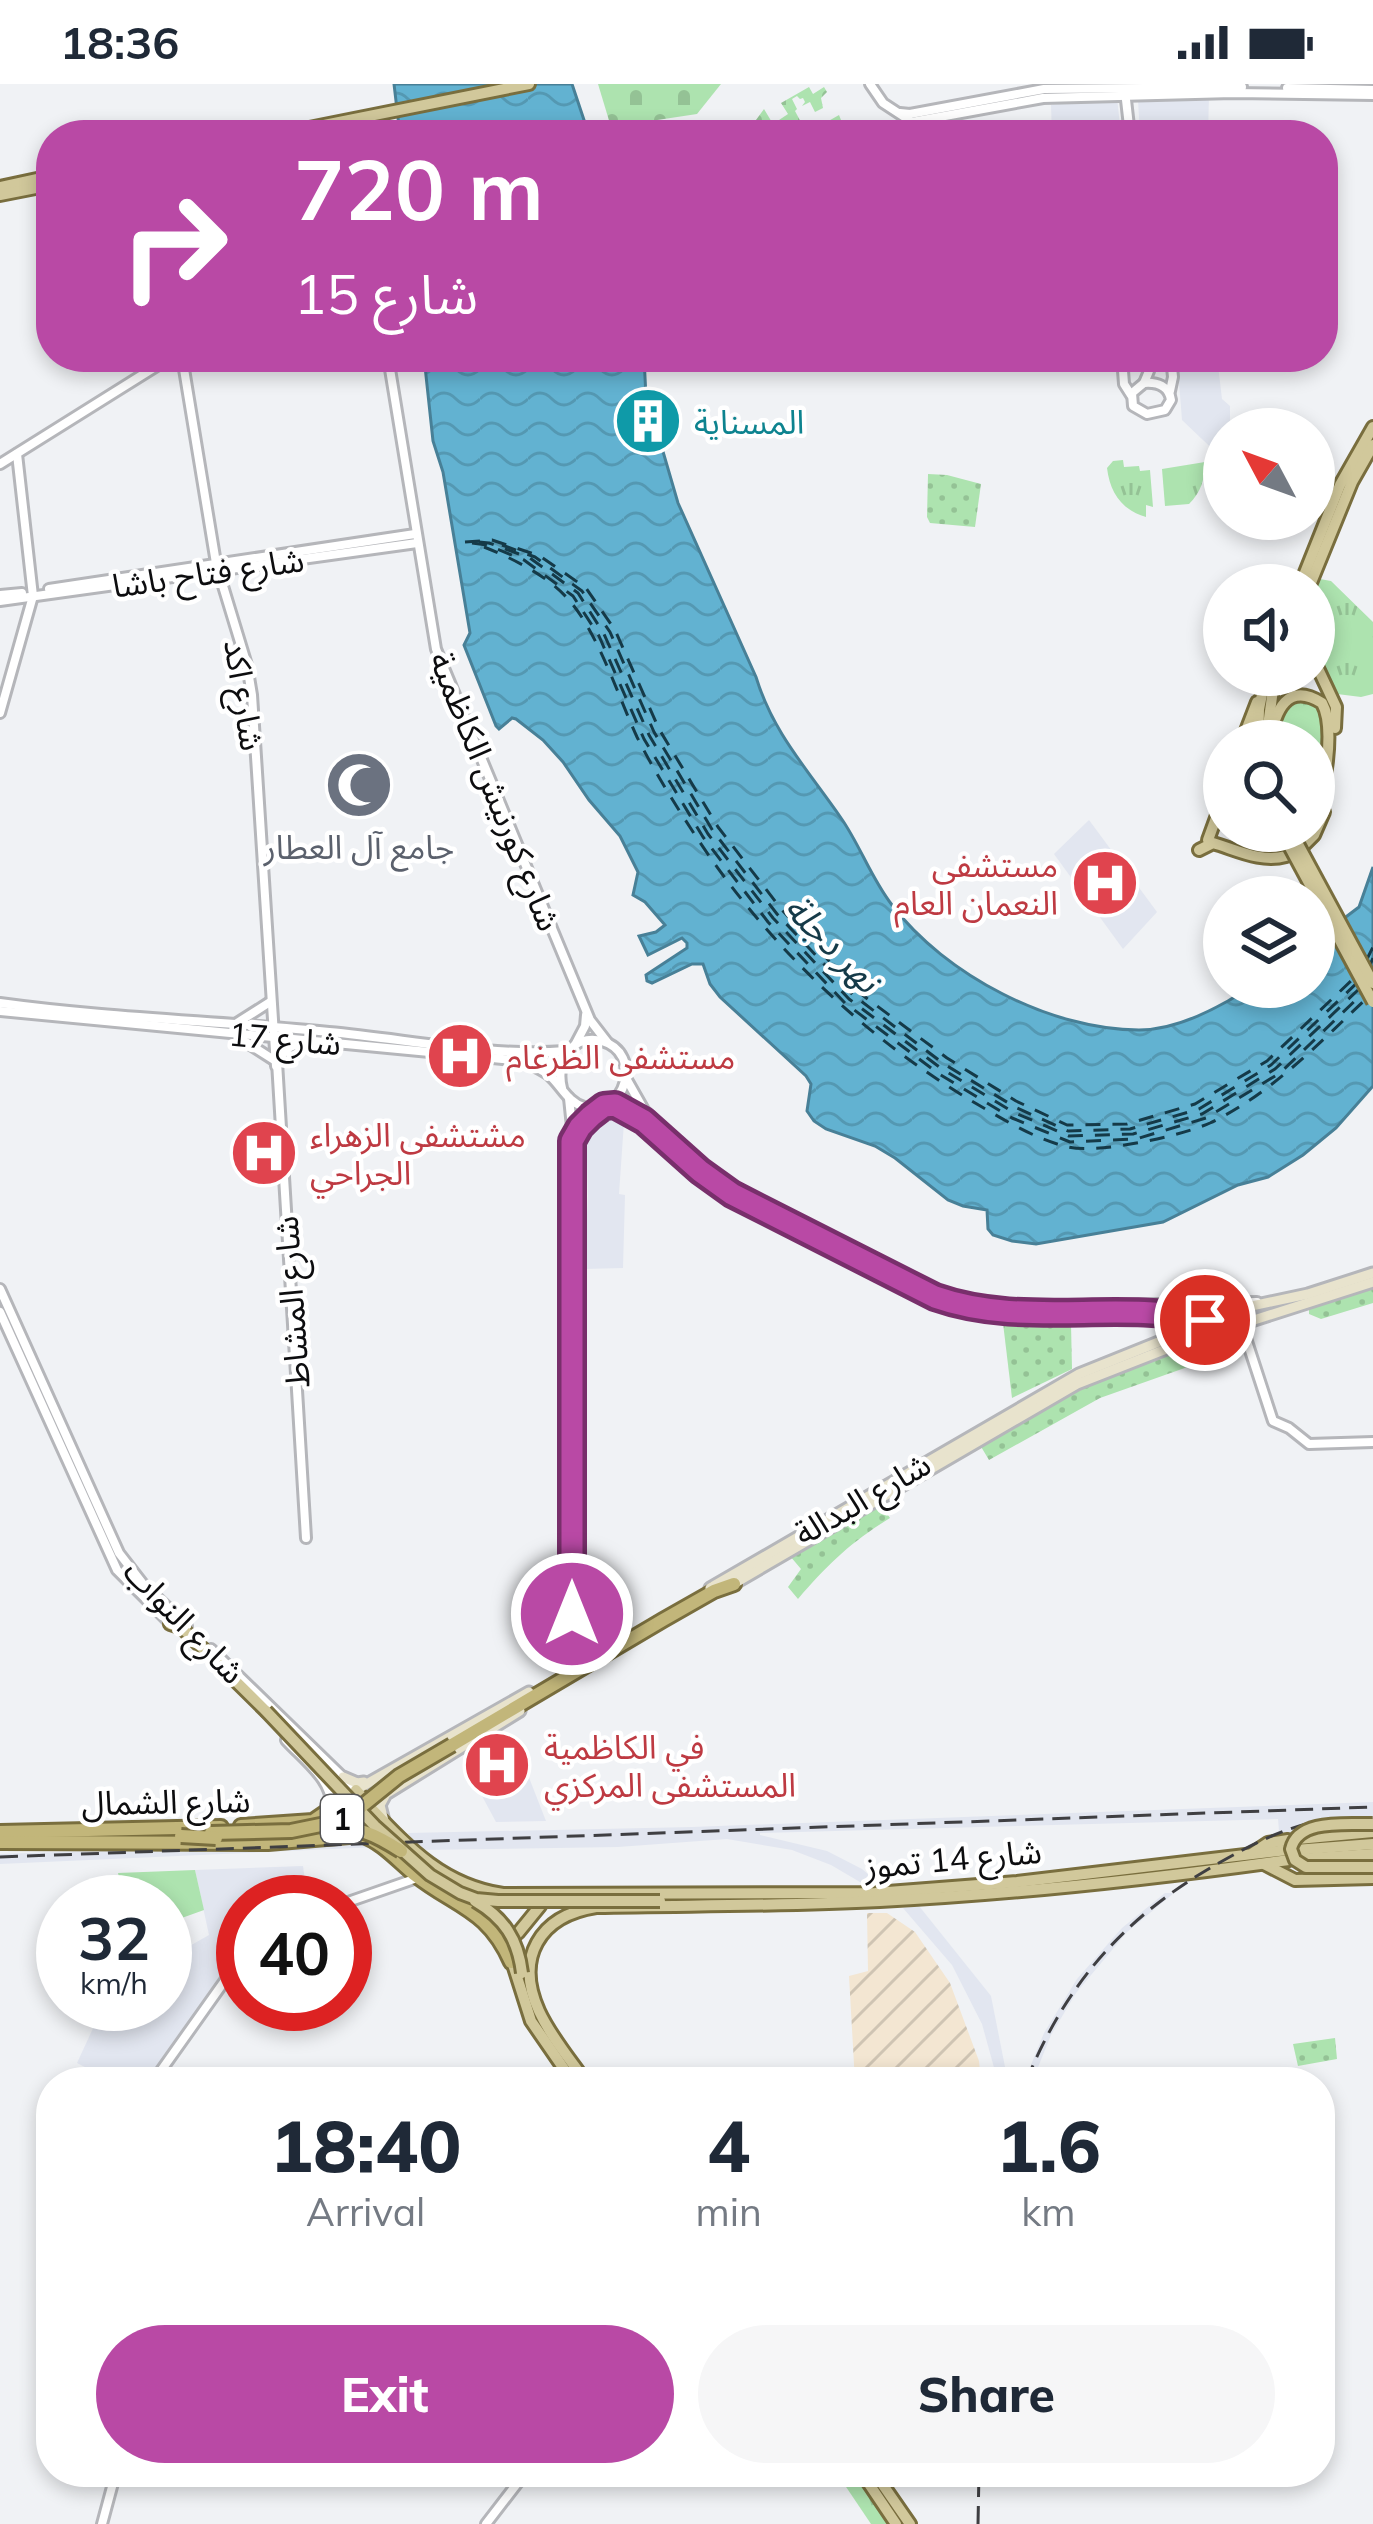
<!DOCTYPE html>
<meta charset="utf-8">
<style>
body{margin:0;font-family:Mulish,"Noto Sans Arabic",sans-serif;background:#f6f6f7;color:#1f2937;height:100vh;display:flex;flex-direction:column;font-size:45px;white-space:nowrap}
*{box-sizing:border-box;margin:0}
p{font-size:39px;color:#747a83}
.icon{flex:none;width:66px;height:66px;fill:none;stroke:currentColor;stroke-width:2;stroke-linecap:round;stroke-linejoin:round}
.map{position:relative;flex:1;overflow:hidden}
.panel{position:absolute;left:36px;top:1983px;width:1299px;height:420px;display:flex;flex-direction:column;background:#fff;border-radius:48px;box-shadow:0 6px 18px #0003}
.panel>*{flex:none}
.top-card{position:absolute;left:36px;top:36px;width:1302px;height:252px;border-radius:48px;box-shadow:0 6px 18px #0003;background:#b949a5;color:#fff;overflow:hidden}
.needle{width:78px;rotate:311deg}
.controls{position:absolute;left:1203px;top:324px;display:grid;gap:24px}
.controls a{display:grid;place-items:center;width:132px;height:132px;border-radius:50%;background:#fff;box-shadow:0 6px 18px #0003;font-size:60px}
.speed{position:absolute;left:36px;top:1791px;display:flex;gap:24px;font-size:60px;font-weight:700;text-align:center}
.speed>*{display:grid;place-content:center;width:156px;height:156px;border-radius:50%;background:#fff;box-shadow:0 6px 18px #0003;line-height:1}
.speed small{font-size:30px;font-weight:400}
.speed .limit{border:18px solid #d22;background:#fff;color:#111}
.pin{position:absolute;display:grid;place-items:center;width:102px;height:102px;color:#fff;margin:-51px;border:6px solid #fff;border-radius:50%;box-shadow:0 3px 12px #0007}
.me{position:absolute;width:132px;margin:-66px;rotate:0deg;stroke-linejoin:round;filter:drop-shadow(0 0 9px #0008)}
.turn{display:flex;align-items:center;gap:42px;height:252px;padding:0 60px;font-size:54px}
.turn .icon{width:156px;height:156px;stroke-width:2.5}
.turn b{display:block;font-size:84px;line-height:102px}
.eta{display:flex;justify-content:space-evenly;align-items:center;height:204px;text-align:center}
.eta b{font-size:72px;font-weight:800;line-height:84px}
.action{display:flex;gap:24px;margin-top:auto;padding:24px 60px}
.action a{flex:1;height:138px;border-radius:72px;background:#b949a5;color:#fff;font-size:48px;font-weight:800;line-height:138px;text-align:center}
.action a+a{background:#f6f6f7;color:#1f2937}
.status{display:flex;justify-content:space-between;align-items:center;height:84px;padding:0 60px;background:#fff;direction:ltr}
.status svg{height:33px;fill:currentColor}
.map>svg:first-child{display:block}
.industrial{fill:url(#industrial-furrows)}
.built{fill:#e2e6f0}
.grass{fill:url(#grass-tufts)}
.cemetery{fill:url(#cemetery-stones)}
.park{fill:url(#park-dots)}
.pitch{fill:#ade3af}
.water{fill:url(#water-waves);stroke:#488097;stroke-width:3}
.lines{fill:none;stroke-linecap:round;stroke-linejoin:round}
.ferry{stroke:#153a48;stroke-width:3;stroke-dasharray:15 12;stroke-linecap:butt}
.tertiary-casing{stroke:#b5b6ba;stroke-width:14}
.secondary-casing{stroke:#b5b6ba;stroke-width:15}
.primary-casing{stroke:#796e3e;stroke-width:16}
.trunk-casing{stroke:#796e3e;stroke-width:18}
.tertiary{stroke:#fff;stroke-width:8}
.secondary{stroke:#e8e3cd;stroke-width:9}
.primary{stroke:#d1c89b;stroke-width:10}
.trunk{stroke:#c2b67a;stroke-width:12}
.rail{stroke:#3f3f42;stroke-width:3;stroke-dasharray:18 9;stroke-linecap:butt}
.primary-bridge-casing{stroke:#796e3e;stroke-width:16;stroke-linecap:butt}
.trunk-bridge-casing{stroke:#796e3e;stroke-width:18;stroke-linecap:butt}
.primary-bridge{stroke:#d1c89b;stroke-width:10}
.trunk-bridge{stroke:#c2b67a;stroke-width:12}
.route-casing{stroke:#782f6b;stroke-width:30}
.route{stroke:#b949a5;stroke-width:21}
.labels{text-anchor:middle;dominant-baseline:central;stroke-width:9;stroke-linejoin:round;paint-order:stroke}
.shield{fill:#fff;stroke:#565657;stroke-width:3}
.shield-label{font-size:30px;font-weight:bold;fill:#0d0d0f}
.culture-label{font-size:33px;fill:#0d838f;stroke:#fff;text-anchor:start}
.street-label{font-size:33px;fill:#0d0d0f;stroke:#fff}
.worship-label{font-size:33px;fill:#5b616d;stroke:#fff}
.health-label{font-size:33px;fill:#be3a42;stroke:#fff;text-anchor:start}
.water-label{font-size:36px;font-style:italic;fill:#153a48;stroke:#fff}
</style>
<div class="status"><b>18:36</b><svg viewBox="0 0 49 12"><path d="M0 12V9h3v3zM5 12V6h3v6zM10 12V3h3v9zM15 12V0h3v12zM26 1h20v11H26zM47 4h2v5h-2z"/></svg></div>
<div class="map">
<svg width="1373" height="2440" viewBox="0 0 1373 2440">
<defs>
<pattern id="industrial-furrows" width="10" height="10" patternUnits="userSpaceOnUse" patternTransform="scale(3)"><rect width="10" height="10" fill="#f3e6d2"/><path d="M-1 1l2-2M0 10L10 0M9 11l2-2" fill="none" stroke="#cfc4b3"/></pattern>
<pattern id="grass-tufts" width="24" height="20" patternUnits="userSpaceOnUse" patternTransform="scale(3)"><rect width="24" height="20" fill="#ade3af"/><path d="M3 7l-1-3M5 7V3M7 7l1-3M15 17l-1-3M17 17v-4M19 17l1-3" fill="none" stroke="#94c295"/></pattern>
<pattern id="cemetery-stones" width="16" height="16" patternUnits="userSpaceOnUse" patternTransform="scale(3)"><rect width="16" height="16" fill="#ade3af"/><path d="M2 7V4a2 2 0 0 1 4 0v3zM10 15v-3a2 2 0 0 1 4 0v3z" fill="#94c295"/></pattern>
<pattern id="park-dots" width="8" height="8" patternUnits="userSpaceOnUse" patternTransform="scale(3)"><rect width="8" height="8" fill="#ade3af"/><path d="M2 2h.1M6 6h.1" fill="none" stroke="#94c295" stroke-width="1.8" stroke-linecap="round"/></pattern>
<pattern id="water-waves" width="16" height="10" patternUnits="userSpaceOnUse" patternTransform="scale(3)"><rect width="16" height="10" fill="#62b2d1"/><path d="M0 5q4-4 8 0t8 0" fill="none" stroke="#5498b2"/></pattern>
</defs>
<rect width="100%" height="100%" fill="#f0f2f5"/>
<path class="industrial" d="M867,1829H887L915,1848L950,1899L979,1977L981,1998H855L849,1892L868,1887Z"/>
<g class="built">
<path d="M1209,12L1208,51H1140L1138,16Z"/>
<path d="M1117,13L1121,51H1052L1051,21Z"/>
<path d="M1177,273H1217L1222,315L1230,322V345H1224V376L1182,336Z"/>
<path d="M1089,736L1157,828L1123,865L1054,770Z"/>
<path d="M609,1027L624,1038L619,1110L625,1111L623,1184L584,1185L588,1112L586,1044Z"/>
<path d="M509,1651L528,1691L546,1737L496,1738L482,1712L468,1671Z"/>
<path d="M1373,1718V1734L1338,1737L1258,1756L1279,1747L1278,1735L760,1749V1751L827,1767L862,1785L881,1801H865L831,1781L792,1766L727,1755L618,1763L419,1766L408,1749L692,1743Z"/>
<path d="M370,1757L378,1763L0,1780V1770Z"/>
<path d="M303,1782L308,1818H243V1861L147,1998H114L77,1979L101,1927L108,1920H165V1876L209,1851L195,1786Z"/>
<path d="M1165,1809H1174L1127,1848L1076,1909L1051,1951L1032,1998H1024L1044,1949L1077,1895L1122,1844Z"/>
<path d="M919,1822L991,1912L1008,1998H998L982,1940L952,1881L903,1824Z"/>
</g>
<g class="grass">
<path d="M1123,376L1124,383L1139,382L1140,387L1150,386L1153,423L1146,421V433C1122,426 1110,409 1107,384L1113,377Z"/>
<path d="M1205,378C1205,395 1201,408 1189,420L1165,422L1162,385Z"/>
<path d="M1320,495L1331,497L1373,538V610L1361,613L1337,610C1317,567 1305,543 1320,495Z"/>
<path d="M1303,616C1309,618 1316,620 1319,626C1330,643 1320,706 1314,726V657H1276C1280,639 1281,619 1303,616Z"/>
<path d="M836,2388H856L892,2440H871Z"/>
</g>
<g class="cemetery">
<path d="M598,0H721L697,30L611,43Z"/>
<path d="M809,3L813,10L824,3L827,8L821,14L823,24L815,28L810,18L802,22L805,18L803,14L800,15L797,12L792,15L797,25L795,27L804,44L807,43L811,47L839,31L843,41L838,51H745L764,25L773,40L788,30L781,19Z"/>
</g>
<g class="park">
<path d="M928,390L947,391L981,400L975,443L930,439L927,433Z"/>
<path d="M1373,1201V1219L1321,1235L1309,1230V1221Z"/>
<path d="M1003,1239L1071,1240L1072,1285L1012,1314Z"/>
<path d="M1217,1252L1232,1254L1244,1267L1196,1280L1100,1314L989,1376L980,1361L1072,1310L1115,1289Z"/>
<path d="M880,1419L890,1434C851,1458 828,1480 798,1515L788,1503L801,1485L790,1472Z"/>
<path d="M1335,1954L1337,1975L1298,1982L1293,1960Z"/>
</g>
<path class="pitch" d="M195,1786L204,1826L165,1840V1818H125L118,1789Z"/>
<g class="water">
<path d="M394,0H572L589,51H400Z"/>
<path d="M424,273H644L646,313L651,330L645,339L648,342L655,340L678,419L756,593C773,649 808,686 841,734C860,761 871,794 892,821C945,891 1051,946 1139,946C1168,946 1201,932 1226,918C1234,914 1242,907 1250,904C1264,899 1298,903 1314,903V857L1359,823L1373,783V1002L1336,1044L1303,1071L1268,1093L1238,1101L1163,1138L1036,1160L1012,1157L993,1151L988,1145L987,1126L963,1122L948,1116L895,1074L875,1062L826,1045L814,1037L807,1027L811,1000L806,992L720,913L710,900L703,880H692L652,899L647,897L646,891L687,864V859L682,854L648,871L639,852L656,848L665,841L645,818L633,811L638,788L620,752L589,716L563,678L543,656L516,635L512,634L499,645L496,642L464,561L470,549L443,388L433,357Z"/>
</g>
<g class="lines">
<g class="ferry">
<path d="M465,458L492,456L540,472L586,504L615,546L659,645L718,743L782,826L857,907L947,974L1016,1017L1067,1041L1127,1040L1195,1020L1267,977L1353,895"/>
<path d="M479,458L489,459L530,474L578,509L604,550L649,651L708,750L773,834L849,915L942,985L1013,1028L1069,1052L1133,1050L1202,1030L1275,985L1358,906"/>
<path d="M472,459L487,461L524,476L573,512L599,552L644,655L703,753L768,838L845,919L939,990L1012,1034L1070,1058L1136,1055L1206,1034L1280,989L1362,910"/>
<path d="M502,461L535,473L582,507L610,548L654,648L713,747L777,830L853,911L944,980L1015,1023L1068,1047L1130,1045L1199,1025L1271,981L1359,897"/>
<path d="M484,463C512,474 548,492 568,515C598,548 618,612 637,653C654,687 676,722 697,754C767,860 862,951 970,1016C1001,1034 1034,1055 1068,1063C1099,1070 1181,1052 1210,1039C1271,1010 1318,960 1366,915"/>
<path d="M1366,877L1373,863"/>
<path d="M1368,885L1373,874"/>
</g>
<defs>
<g id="tertiary">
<path d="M870,0L883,19L912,38L1043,14L1233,9L1373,11"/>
<path d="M1287,4L1373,6"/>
<path d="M1125,7L1130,51"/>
<path d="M900,29L910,30L1044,5L1242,3"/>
<path d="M182,273L216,479L247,581L252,611L276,982"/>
<path d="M388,273L436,565L590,936L607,958"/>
<path d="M1122,273L1124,300L1131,311"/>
<path d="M1144,299C1157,298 1169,302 1171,316L1165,326L1147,330L1133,322L1132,309Z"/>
<path d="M1144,299L1149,287L1148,273"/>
<path d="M1170,307L1173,293L1171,273"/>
<path d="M0,380L171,273"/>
<path d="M49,505L415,450"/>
<path d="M0,511L22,509"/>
<path d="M0,517L417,459"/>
<path d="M0,629L33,512L17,370"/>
<path d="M0,919C109,934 220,937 329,948C407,955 488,973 566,967"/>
<path d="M0,927L523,977C532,981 541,985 549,991C561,1001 567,1018 584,1023C626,1034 644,969 602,957C572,949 555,978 562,1004"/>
<path d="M237,939L270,918"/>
<path d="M238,953L274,976"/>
<path d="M575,961L585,942L586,931"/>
<path d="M277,976L290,963L304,957"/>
<path d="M277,978L306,1454"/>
<path d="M627,996L644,1026L676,1059"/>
<path d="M569,1014L572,1043V1574L575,1582"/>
<path d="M609,1020C651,1030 694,1086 732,1110L924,1208L959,1221L1015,1229L1112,1226L1162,1228L1214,1238L1241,1239L1273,1337L1289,1344L1309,1360L1373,1358"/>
<path d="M573,1056L580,1043L598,1027"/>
<path d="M691,1073L722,1097"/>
<path d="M734,1105L944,1210L991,1221L1047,1223"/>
<path d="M0,1205L119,1469L143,1500L187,1542"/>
<path d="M1110,1221L1257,1218"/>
<path d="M0,1228L117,1486L170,1539"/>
<path d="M211,1565L356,1706"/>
<path d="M286,1656C303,1675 337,1699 330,1726"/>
<path d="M345,1819L417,1794"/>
<path d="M153,1998L243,1871"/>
<path d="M102,2440L116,2388"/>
<path d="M486,2440L526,2388"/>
</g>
<g id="secondary">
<path d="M1173,1229L1178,1239L1176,1251"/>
<path d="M730,1502L1077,1300L1179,1260L1373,1198"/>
<path d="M710,1504L1079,1290L1176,1251L1219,1229L1308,1210L1373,1189"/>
<path d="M343,1693L357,1699L364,1698"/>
<path d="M356,1706L529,1608"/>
<path d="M384,1737L380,1721L386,1710L520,1627"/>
</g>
<g id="primary">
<path d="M274,51L529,0"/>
<path d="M0,103L51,92"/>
<path d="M0,111L51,101"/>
<path d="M1300,501L1340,401L1373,343"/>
<path d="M1310,501L1352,398L1373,361"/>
<path d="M1314,576L1336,623L1335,644"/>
<path d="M1268,642L1275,591"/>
<path d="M1242,657L1257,618"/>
<path d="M1258,657L1259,625L1266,591"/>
<path d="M1270,657C1275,627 1287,597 1322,619C1336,644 1324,709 1314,736"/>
<path d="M1208,756L1224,712"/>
<path d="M1305,760L1314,751L1324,728"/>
<path d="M1199,766L1213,759C1237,766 1261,779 1286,772"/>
<path d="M170,1540L182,1544L266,1627"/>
<path d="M356,1706L365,1716"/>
<path d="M369,1722C409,1764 443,1801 503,1810L875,1809L1017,1798L1287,1766"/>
<path d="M1298,1755L1373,1748"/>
<path d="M1295,1766L1373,1760"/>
<path d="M1253,1769L1268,1759L1288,1756"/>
<path d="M1299,1775L1373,1770"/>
<path d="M1264,1780L1295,1796L1373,1794"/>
<path d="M518,1849L540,1822"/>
<path d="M511,1874L531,1937L573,1998"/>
<path d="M586,1998C570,1975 551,1953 539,1927C515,1874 539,1832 596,1823C690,1821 785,1822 880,1817C1017,1810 1153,1795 1289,1776"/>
<path d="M861,2388L896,2440"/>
<path d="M874,2388L910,2440"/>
</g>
<g id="trunk">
<path d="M452,1661L663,1536L714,1507L734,1500"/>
<path d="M241,1742L313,1737L345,1715"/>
<path d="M0,1748L221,1743"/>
<path d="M0,1758L268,1759L361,1751C382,1758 397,1776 414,1790C455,1823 487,1824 511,1878"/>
</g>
</defs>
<use href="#tertiary" class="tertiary-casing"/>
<use href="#secondary" class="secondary-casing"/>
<use href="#primary" class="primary-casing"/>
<use href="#trunk" class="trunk-casing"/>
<use href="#tertiary" class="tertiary"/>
<use href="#secondary" class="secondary"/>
<use href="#primary" class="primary"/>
<use href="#trunk" class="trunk"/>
<g class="rail">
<path d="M0,1773L1373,1723"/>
<path d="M1026,1998C1067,1896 1129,1828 1226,1775C1255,1759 1286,1743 1320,1737"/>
<path d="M978,2440L979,2388"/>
</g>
<defs>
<g id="primary-bridge">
<path d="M1281,747L1373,918"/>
<path d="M1291,747L1373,899"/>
<path d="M266,1627L375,1742L430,1791L460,1809L476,1815L498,1817H660"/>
<path d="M1373,1740C1347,1741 1298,1734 1291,1765L1295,1776L1306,1783H1373"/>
<path d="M475,1817C504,1834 518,1855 522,1889"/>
</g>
<g id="trunk-bridge">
<path d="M326,1747C356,1740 376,1751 401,1767"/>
<path d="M211,1749L291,1747L335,1738L357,1726L399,1692L452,1661"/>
<path d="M181,1752L216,1754"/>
</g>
</defs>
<use href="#primary-bridge" class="primary-bridge-casing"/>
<use href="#trunk-bridge" class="trunk-bridge-casing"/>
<use href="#primary-bridge" class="primary-bridge"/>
<use href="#trunk-bridge" class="trunk-bridge"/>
</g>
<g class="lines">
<defs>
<path id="route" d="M572,1530V1057L580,1043L591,1032L604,1022L615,1021L644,1037L700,1087L732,1110L935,1213C1023,1244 1115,1216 1205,1236"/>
</defs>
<use href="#route" class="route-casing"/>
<use href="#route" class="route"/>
</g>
<defs>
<symbol id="building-disc" viewBox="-11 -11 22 22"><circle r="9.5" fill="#0f9aa8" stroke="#fff"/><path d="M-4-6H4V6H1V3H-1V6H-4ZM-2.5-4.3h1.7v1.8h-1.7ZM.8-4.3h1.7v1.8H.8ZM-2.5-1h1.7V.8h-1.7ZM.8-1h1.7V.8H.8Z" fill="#fff"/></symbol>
<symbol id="mosque-disc" viewBox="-11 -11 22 22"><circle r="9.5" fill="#6b7280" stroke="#fff"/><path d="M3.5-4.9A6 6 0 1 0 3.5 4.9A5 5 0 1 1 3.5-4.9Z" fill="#fff"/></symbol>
<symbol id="hospital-disc" viewBox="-11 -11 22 22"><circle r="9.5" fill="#e0444e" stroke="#fff"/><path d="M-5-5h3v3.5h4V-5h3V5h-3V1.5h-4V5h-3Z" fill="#fff"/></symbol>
</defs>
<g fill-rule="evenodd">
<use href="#building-disc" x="610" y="299" width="76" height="76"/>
<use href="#mosque-disc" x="321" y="663" width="76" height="76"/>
<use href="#hospital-disc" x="1067" y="761" width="76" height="76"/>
<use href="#hospital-disc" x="422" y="934" width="76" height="76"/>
<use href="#hospital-disc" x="226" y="1031" width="76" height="76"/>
<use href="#hospital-disc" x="459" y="1643" width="76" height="76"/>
</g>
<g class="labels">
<rect class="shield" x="321" y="1711" width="42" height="48" rx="9"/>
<g class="shield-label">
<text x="342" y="1735">1</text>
</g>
<g class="culture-label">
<text x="694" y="337">المسناية</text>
</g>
<g class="street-label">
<text transform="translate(208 488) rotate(-8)">شارع فتاح باشا</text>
<text transform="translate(245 611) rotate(81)">شارع اكد</text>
<text transform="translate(496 707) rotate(68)">شارع كورنيش الكاظمية</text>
<text transform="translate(285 954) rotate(5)">شارع 17</text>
<text transform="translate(291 1218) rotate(-94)">شارع المشاط</text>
<text transform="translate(862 1414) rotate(-30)">شارع البدالة</text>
<text transform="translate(185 1537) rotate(46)">شارع النواب</text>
<text transform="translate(166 1717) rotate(-1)">شارع الشمال</text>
<text transform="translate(953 1774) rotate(-5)">شارع 14 تموز</text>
</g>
<g class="worship-label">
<text x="359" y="762">جامع آل العطار</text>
</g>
<g class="health-label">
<text x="1058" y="780" text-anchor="end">مستشفى<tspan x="1058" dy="38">النعمان العام</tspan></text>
<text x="506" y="972">مستشفى الظرغام</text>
<text x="310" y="1050">مشتشفى الزهراء<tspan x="310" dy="38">الجراحي</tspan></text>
<text x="544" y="1662">في الكاظمية<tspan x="544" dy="38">المستشفى المركزي</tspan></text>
</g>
<g class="water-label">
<text transform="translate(833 859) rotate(46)">نهر دجلة</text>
</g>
</g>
</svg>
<div class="controls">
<a><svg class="needle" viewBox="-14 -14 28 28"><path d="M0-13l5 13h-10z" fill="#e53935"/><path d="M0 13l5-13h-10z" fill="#747a83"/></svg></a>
<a><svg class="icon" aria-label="sound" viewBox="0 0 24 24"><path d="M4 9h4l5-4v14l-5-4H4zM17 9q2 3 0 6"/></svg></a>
<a><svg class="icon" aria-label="search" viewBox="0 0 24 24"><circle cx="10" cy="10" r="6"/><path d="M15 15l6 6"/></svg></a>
<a><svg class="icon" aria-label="layers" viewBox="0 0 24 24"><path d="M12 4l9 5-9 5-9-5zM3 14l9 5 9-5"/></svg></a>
</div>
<div class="speed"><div>32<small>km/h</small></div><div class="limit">40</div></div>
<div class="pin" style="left:1205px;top:1236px;background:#d93025"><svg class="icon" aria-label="arrive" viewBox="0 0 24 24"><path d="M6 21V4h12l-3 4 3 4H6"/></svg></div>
<svg class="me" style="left:572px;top:1530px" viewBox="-20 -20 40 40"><circle r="17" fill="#b949a5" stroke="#fff" stroke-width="3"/><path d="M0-11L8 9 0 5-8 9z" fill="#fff"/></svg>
<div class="top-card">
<div class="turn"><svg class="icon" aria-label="right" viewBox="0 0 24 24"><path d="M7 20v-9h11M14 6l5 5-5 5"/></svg><div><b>720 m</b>شارع 15</div></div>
</div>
<section class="panel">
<div class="eta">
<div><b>18:40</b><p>Arrival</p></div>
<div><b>4</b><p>min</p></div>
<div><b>1.6</b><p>km</p></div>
</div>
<div class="action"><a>Exit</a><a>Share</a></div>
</section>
</div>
